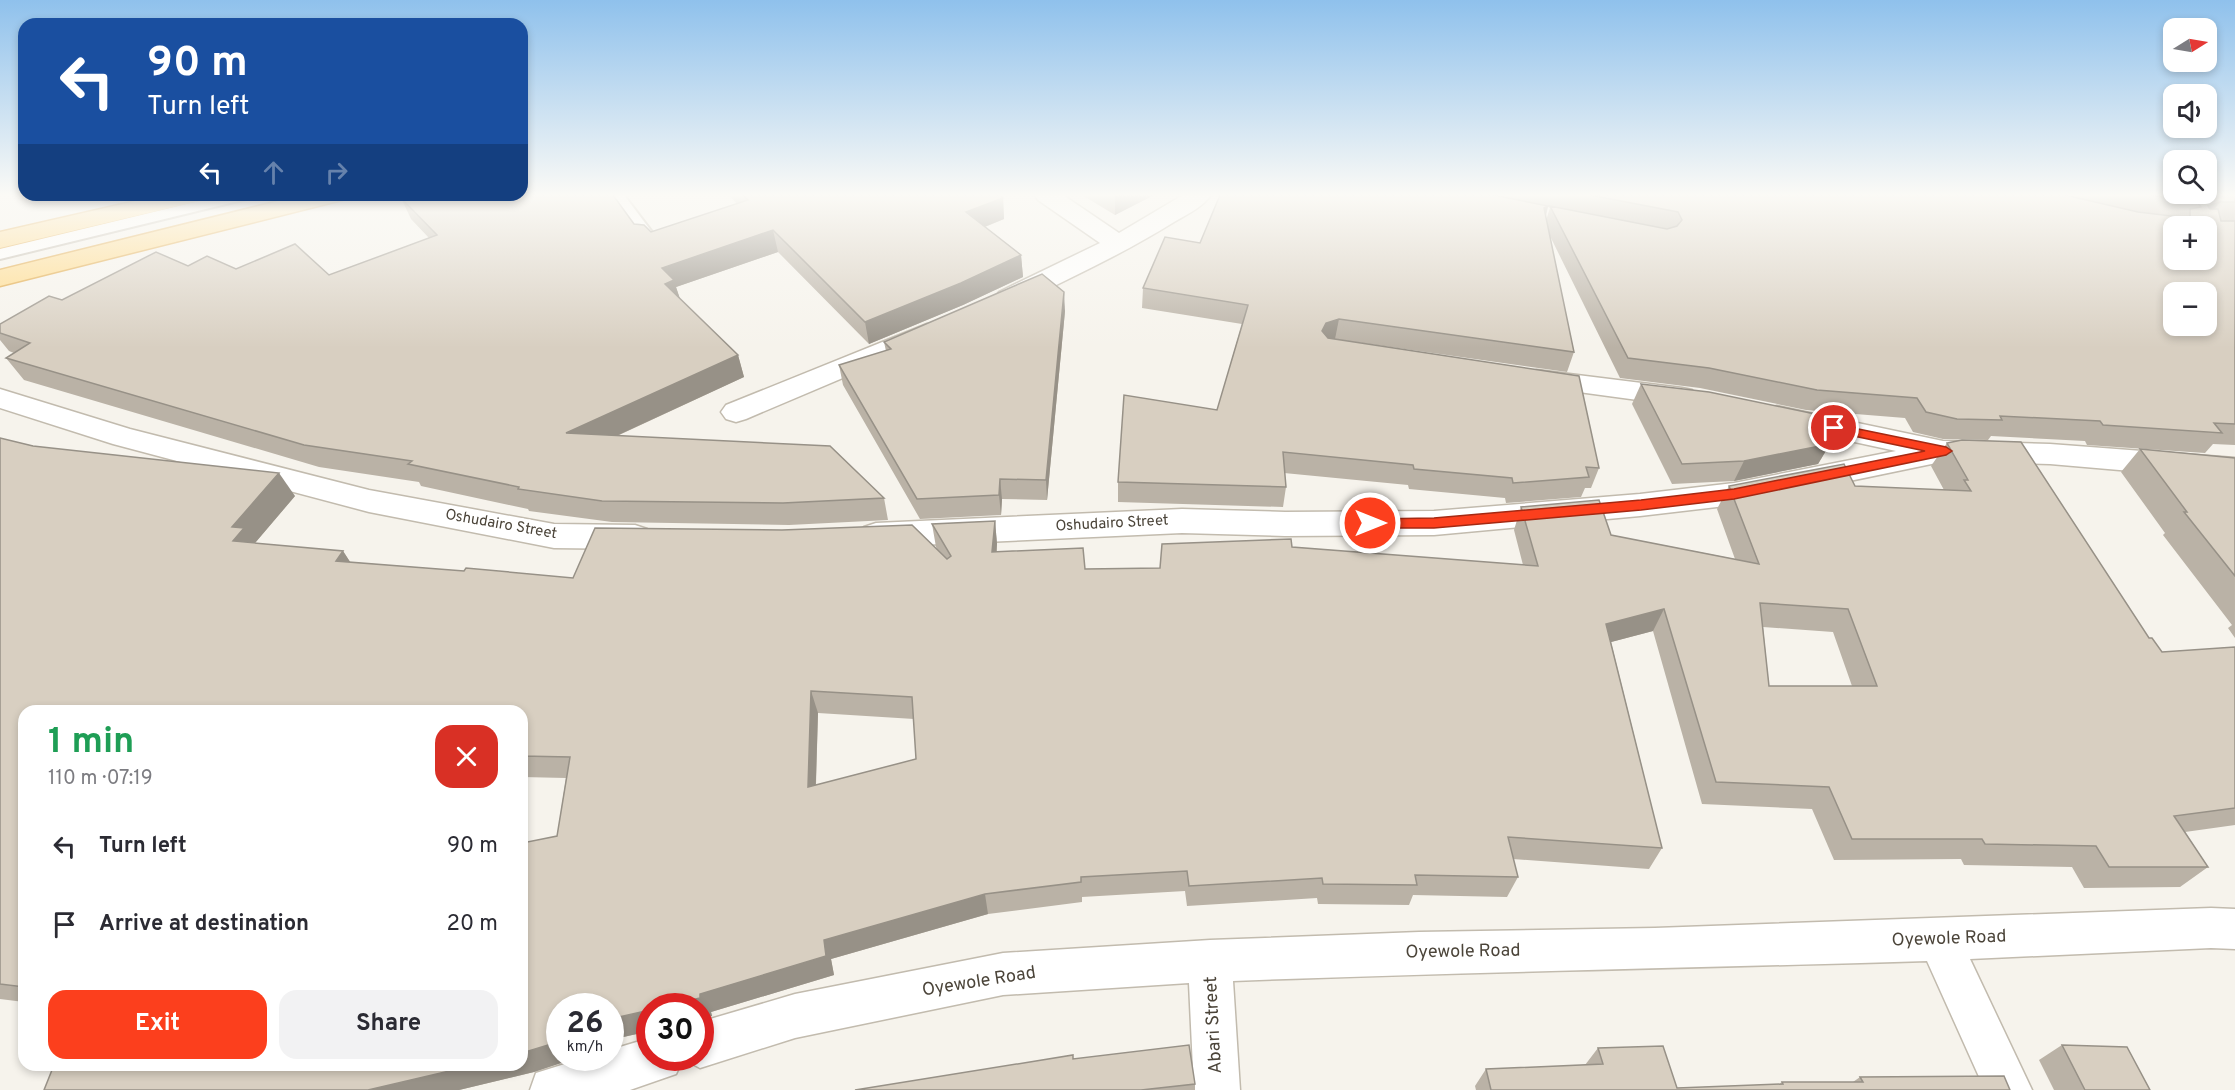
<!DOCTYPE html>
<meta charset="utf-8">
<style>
body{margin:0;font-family:Overpass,sans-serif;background:#f2f2f3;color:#2b2b33;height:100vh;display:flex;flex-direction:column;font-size:22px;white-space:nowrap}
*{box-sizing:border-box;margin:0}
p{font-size:20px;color:#7c7c81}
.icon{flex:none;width:33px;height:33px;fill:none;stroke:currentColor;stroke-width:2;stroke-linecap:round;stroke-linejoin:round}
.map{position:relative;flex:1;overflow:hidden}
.details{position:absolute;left:18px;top:705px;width:510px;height:366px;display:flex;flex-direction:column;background:#fff;border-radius:18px;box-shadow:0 3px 9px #0003}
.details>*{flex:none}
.banner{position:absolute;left:18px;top:18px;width:510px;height:183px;border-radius:18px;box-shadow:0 3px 9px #0003;background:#1a4fa0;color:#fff;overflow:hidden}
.needle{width:39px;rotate:79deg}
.buttons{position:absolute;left:2163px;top:18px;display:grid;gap:12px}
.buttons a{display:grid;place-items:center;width:54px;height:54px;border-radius:12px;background:#fff;box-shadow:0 3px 9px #0003;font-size:30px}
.speed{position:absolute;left:546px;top:993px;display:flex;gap:12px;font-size:30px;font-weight:700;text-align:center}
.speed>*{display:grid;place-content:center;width:78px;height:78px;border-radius:50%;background:#fff;box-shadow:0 3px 9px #0003;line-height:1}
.speed small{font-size:15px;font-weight:400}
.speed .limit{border:9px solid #d22;background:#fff;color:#111}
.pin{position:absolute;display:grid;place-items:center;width:51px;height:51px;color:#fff;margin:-26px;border:3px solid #fff;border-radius:50%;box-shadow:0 2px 6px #0007}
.me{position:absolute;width:66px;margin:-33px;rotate:90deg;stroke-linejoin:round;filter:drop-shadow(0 0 4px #0008)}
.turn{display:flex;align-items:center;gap:21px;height:126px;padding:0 30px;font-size:27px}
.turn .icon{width:78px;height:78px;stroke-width:2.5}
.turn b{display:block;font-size:42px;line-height:51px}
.lanes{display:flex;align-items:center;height:57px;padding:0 30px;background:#0003;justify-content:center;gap:30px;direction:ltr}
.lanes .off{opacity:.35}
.round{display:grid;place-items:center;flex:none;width:63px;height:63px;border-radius:18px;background:#f2f2f3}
.overview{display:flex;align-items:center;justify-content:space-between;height:102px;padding:0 30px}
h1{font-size:36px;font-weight:700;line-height:45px;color:#1e9e55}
.cta{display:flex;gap:12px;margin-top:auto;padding:12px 30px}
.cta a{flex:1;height:69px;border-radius:18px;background:#fc3f1d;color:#fff;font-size:24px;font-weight:700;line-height:69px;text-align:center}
.cta a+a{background:#f2f2f3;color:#2b2b33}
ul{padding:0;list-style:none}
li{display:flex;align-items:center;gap:18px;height:78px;padding:0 30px}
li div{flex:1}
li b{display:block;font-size:22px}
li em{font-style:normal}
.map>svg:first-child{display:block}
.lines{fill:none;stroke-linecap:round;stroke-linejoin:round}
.service-casing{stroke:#c2bbae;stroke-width:4}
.minor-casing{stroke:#c2bbae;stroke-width:3}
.trunk-casing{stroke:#e0a43c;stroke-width:3}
.service{fill:#fff;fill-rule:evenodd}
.minor{fill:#fff;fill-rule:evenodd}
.trunk{fill:#ffd985;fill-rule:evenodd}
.wall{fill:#bab2a6;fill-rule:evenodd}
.shaded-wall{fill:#979187}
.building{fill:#d8cfc1;stroke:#979187;stroke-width:1.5;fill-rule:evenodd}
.route{fill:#fc3f1d;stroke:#a42913;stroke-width:1.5}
.labels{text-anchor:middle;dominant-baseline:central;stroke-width:6;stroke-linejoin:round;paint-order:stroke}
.street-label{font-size:15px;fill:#4b4439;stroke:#fff}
.near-street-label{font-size:18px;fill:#4b4439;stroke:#fff}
</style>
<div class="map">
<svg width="2235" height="1090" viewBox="0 0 2235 1090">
<rect width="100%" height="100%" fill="#f6f3ec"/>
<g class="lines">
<defs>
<g id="service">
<path d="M224,195H253L251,198L0,259V249Z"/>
<path d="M608,195H624L658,240L655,244H643Z"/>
</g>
<g id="minor">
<path d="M1035,195H1063L1119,233L1183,195H1211C1203,207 1186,215 1174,222C1124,253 1071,278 1017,304L1008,306L999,304L995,298L999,292L1100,243L1038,200Z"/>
<path d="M927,324L937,326L941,332L937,338L746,419L736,422L726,419L721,412L726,405Z"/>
<path d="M1537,370L1682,388L1692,390L1697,397L1692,404L1682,406L1527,385L1523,379L1527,373Z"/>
<path d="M0,389L130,429L369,490L554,524L635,525L647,529L651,537L647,545L635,549L554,548L369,512L113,444L0,408Z"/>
<path d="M1777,406L1943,441L2050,444L2235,458V480L2050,464L1946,461L1734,505L1640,516L1434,535L1285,536L1182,533L876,547L864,543L860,535L864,527L876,523L1182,509L1285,512L1434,511L1640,494L1734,483L1896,451L1766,423L1762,416L1766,409Z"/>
<path d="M2211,908L2235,909V949L2211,948L1970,959L2032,1090H1985L1927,961C1695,968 1464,972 1233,981L1240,1090H1194L1189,983L1003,995L795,1038L700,1068L683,1059L676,1074L630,1090H530L536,1073L584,1058H610V1050L650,1038V1058H700V1022L795,994L1003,953L1210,940L1419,932L1655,928Z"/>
</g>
<g id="trunk">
<path d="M162,195H206L203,200L0,248V232Z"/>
<path d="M303,195H345L342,200L0,286V270Z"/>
</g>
</defs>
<use href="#service" class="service-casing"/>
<use href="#minor" class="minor-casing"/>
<use href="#trunk" class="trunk-casing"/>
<use href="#service" class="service"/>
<use href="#minor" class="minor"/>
<use href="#trunk" class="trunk"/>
</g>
<g class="wall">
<path d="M729,195H999L1003,198L1004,219L985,227L1021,255L1023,277L963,305L869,344L778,252L676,287L680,299L738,355L744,377L617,436L884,498L888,520L789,525L612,522L529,511L528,509L421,486L419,482L319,467L24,380L6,358L14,353L9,351L0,340V324L62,300L188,266L329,275L429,238L411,219L401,198L634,224L651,232L737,204Z"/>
<path d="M1082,195H1154L1115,215Z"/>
<path d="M1220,195H2235V221H2221H2235V445L2213,444L2205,453L2087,445L2085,441L1991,436L1988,440L1943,439L1913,432L1905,418L1806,410L1700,388L1620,378L1550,236L1574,352L1567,372L1334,339L1599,468L1591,488H1585L1581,497L1506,503L1505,498L1409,489L1408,485L1284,473L1286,487L1283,507L1118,502V482L1217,410L1242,324L1142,308L1143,288L1200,243ZM1548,207L1550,208L1546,220V216Z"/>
<path d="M1065,311L1047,500L1002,499L1001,515L920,519L843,385L839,365L886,351L884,342Z"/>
<path d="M1641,384L1830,444L1818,464L1734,481L1672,484L1632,404Z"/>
<path d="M0,438L33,446L295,496L255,543L343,551L350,562L464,571L573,578L938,551L936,547L932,524L995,521L997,544V551L1085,569L1160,568L1292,547L1523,565L1514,530L1521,507L1611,535L1735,559L1717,509L1729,486H1855L1944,490L1931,466L1947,443L2149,638L2162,652L2235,647V825L2185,832L2208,867L2180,887L2084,888L2072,867L1964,865L1961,859L1834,860L1812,809L1702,804L1653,631L1611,642L1662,848L1649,869L1513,859L1518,877L1507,897L1413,895L1409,905L1318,904L1317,898L1187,906L1185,891L1082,897V902L988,914L831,959L834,975L711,1012L712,1016L700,1019V1006L650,1031L610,1040V1006H560L573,1059L534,1072L459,1090H44L522,1065L566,778L522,777V711H24V1002L0,999ZM1763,627L1833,632L1852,686H1769ZM818,713L914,719L916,759L816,785Z"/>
<path d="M2140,449L2235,458V638L2228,628L2232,625L2163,535L2165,533L2121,472Z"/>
<path d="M2062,1045L2150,1090H2054L2039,1060Z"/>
<path d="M1598,1048L1677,1088L1779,1084L1782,1082H1853L1860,1077L2010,1090H1476L1475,1086L1486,1069L1585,1065Z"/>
<path d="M1073,1059L1195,1084V1090H855Z"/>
</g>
<g class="shaded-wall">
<path d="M1117,195H1154L1115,215V196Z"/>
<path d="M1003,198L1004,219L969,233L966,212Z"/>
<path d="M2220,202L2205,221L2208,206Z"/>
<path d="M1548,206L1543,225L1544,208Z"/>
<path d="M773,230L778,252L676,287L681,302L665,284L662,268Z"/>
<path d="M1021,255L1023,277L963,305L869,344L865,322Z"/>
<path d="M1064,292L1065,311L1047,500L1046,480Z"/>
<path d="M1339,319L1335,339L1323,343L1322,331L1326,323Z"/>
<path d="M738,355L744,377L575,455L566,433Z"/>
<path d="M1830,444L1818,464L1734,481L1744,461Z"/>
<path d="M279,473L295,496L255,543L233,541L232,527Z"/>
<path d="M1000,479L1002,499L1001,515L999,495Z"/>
<path d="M995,521L997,544L994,574L992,552Z"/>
<path d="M343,551L358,574L336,561Z"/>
<path d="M1664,609L1653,631L1596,646L1606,624Z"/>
<path d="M811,691L818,713L815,808L808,787Z"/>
<path d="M985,894L988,914L831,959L834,975L711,1012L712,1016L700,1019V1006H664L700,994L824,940Z"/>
<path d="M650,1010V1031L610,1040V1019Z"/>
<path d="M560,1031V1058H573V1059L534,1072L459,1090H368L475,1065H522V1053Z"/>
</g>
<g class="building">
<path d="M409,195H613L634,224L644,225L651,232L748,200L743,195H999L1003,198L966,212L1021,255L961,283L865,322L773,230L662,268L674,280L665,284L738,355L566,433L830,446L884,498L783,503L602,501L518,489L519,487L408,464L412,461L304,445L6,358L30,343L0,333V324L49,296L62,300L156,252L188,266L207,256L236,269L295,244L329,275L437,235L401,198Z"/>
<path d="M1220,195H1493L1548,206L1544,208L1574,352L1339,319L1326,323L1322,331L1328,338L1579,376L1599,468L1586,467L1589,477L1513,483L1512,478L1414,469L1413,465L1283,452L1286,487L1118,482L1124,395L1217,410L1248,305L1143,288L1165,237L1200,243Z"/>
<path d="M1590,195H2065L2138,212L2188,218L2190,216V209L2201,207L2197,202L2149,195H2235V202H2220L2208,206L2210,209H2218L2221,221H2235V424L2214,423L2222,433L2103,425L2100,421L2000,416L2002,420L1957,419L1926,412L1917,398L1817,390L1709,368L1628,358L1550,206L1667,229L1677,226L1682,220L1678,212ZM2174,226H2206V260H2174ZM2174,292H2206V326H2174Z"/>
<path d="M1042,274L1064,292L1046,480L1000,479L999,495L917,499L839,365L891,349L884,342Z"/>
<path d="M1641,384L1709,392L1815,414L1830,444L1744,461L1682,464Z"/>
<path d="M0,438L33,446L279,473L232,527L244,528L233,541L343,551L336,561L464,571L466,568L573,578L595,528L782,530L912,525L947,559L951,556L932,524L995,521L992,552L1083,548L1085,569L1160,568L1162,544L1291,539L1292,547L1538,566L1521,507L1599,500L1611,535L1759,564L1729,486L1844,464L1855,486L1971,491L1964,480H1968L1947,443L1962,440L2021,442L2149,638H2152L2162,652L2235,647V808L2174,816L2208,867H2109L2096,846L1985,844L1982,839H1852L1829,787L1716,782L1664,609L1606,624L1662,848L1508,837L1518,877L1415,875L1417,885L1323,884L1322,878L1189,886L1187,871L1081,877V882L985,894L824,940L826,956L700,994V998L664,1006H650V1010L610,1019V1006H560V1031H558V1042L522,1053V843L557,836L570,757L522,756V711H24V987L0,984ZM1760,603L1848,609L1877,686H1769ZM811,691L912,697L916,759L808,787Z"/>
<path d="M2140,449L2235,458V576L2184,512H2187Z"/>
<path d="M1189,1045L1195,1084L1141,1090H855L1073,1055V1059Z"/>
<path d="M2062,1045L2127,1047L2150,1090H2085Z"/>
<path d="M1663,1046L1677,1088L1783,1084L1782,1082H1863L1860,1077L2004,1076L2010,1090H1491L1486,1069L1603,1064L1598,1048Z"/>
<path d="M54,1065H475L368,1090H44Z"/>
</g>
<linearGradient id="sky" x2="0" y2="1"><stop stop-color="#8fc1ec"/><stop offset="0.56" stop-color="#fbfaf6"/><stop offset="1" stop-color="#fbfaf6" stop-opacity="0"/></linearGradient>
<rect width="2235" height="348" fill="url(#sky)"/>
<path class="route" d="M1834,424L1946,447L1952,451L1946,455L1734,499L1641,510L1434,528H1370L1363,523L1370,519L1434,518L1641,500L1734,489L1925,451L1830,431L1828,428Z"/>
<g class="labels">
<g class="street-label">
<text transform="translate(1112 524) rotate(-3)">Oshudairo Street</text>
<text transform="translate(501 525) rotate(10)">Oshudairo Street</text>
</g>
<g class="near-street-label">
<text transform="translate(1949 939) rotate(-2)">Oyewole Road</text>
<text transform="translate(1463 952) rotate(-1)">Oyewole Road</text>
<text transform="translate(979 982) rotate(-9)">Oyewole Road</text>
<text transform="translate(1214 1025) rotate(-93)">Abari Street</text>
</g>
</g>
</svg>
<div class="buttons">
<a><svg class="needle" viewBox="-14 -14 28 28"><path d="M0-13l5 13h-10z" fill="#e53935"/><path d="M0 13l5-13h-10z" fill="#7c7c81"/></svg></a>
<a><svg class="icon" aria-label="sound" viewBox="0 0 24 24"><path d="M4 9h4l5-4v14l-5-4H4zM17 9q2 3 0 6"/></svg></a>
<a><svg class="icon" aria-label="search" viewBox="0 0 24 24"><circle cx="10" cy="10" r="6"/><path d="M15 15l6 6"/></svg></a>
<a>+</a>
<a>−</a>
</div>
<div class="speed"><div>26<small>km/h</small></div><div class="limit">30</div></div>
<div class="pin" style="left:1834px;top:428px;background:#d93025"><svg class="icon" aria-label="arrive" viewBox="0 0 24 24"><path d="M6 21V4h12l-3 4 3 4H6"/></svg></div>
<svg class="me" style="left:1370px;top:523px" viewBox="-20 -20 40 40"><circle r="17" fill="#fc3f1d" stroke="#fff" stroke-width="3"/><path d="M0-11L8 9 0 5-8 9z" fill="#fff"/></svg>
<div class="banner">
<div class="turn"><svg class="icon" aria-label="left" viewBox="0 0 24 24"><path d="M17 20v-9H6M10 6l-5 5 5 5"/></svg><div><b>90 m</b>Turn left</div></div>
<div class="lanes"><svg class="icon" aria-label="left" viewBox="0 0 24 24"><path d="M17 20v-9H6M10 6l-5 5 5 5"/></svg><svg class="icon off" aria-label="ahead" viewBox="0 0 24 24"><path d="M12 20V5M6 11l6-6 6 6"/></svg><svg class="icon off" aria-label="right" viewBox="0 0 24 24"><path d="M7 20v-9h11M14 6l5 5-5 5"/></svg></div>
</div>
<section class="details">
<div class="overview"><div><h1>1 min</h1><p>110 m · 07:19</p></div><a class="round" style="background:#d93025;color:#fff"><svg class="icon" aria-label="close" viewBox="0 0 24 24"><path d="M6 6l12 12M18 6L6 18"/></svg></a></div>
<ul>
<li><svg class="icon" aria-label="left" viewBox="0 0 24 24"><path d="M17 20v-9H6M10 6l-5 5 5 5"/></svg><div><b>Turn left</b></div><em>90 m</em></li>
<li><svg class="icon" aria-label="arrive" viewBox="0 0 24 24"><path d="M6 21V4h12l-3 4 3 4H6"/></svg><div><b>Arrive at destination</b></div><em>20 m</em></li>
</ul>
<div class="cta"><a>Exit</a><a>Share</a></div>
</section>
</div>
